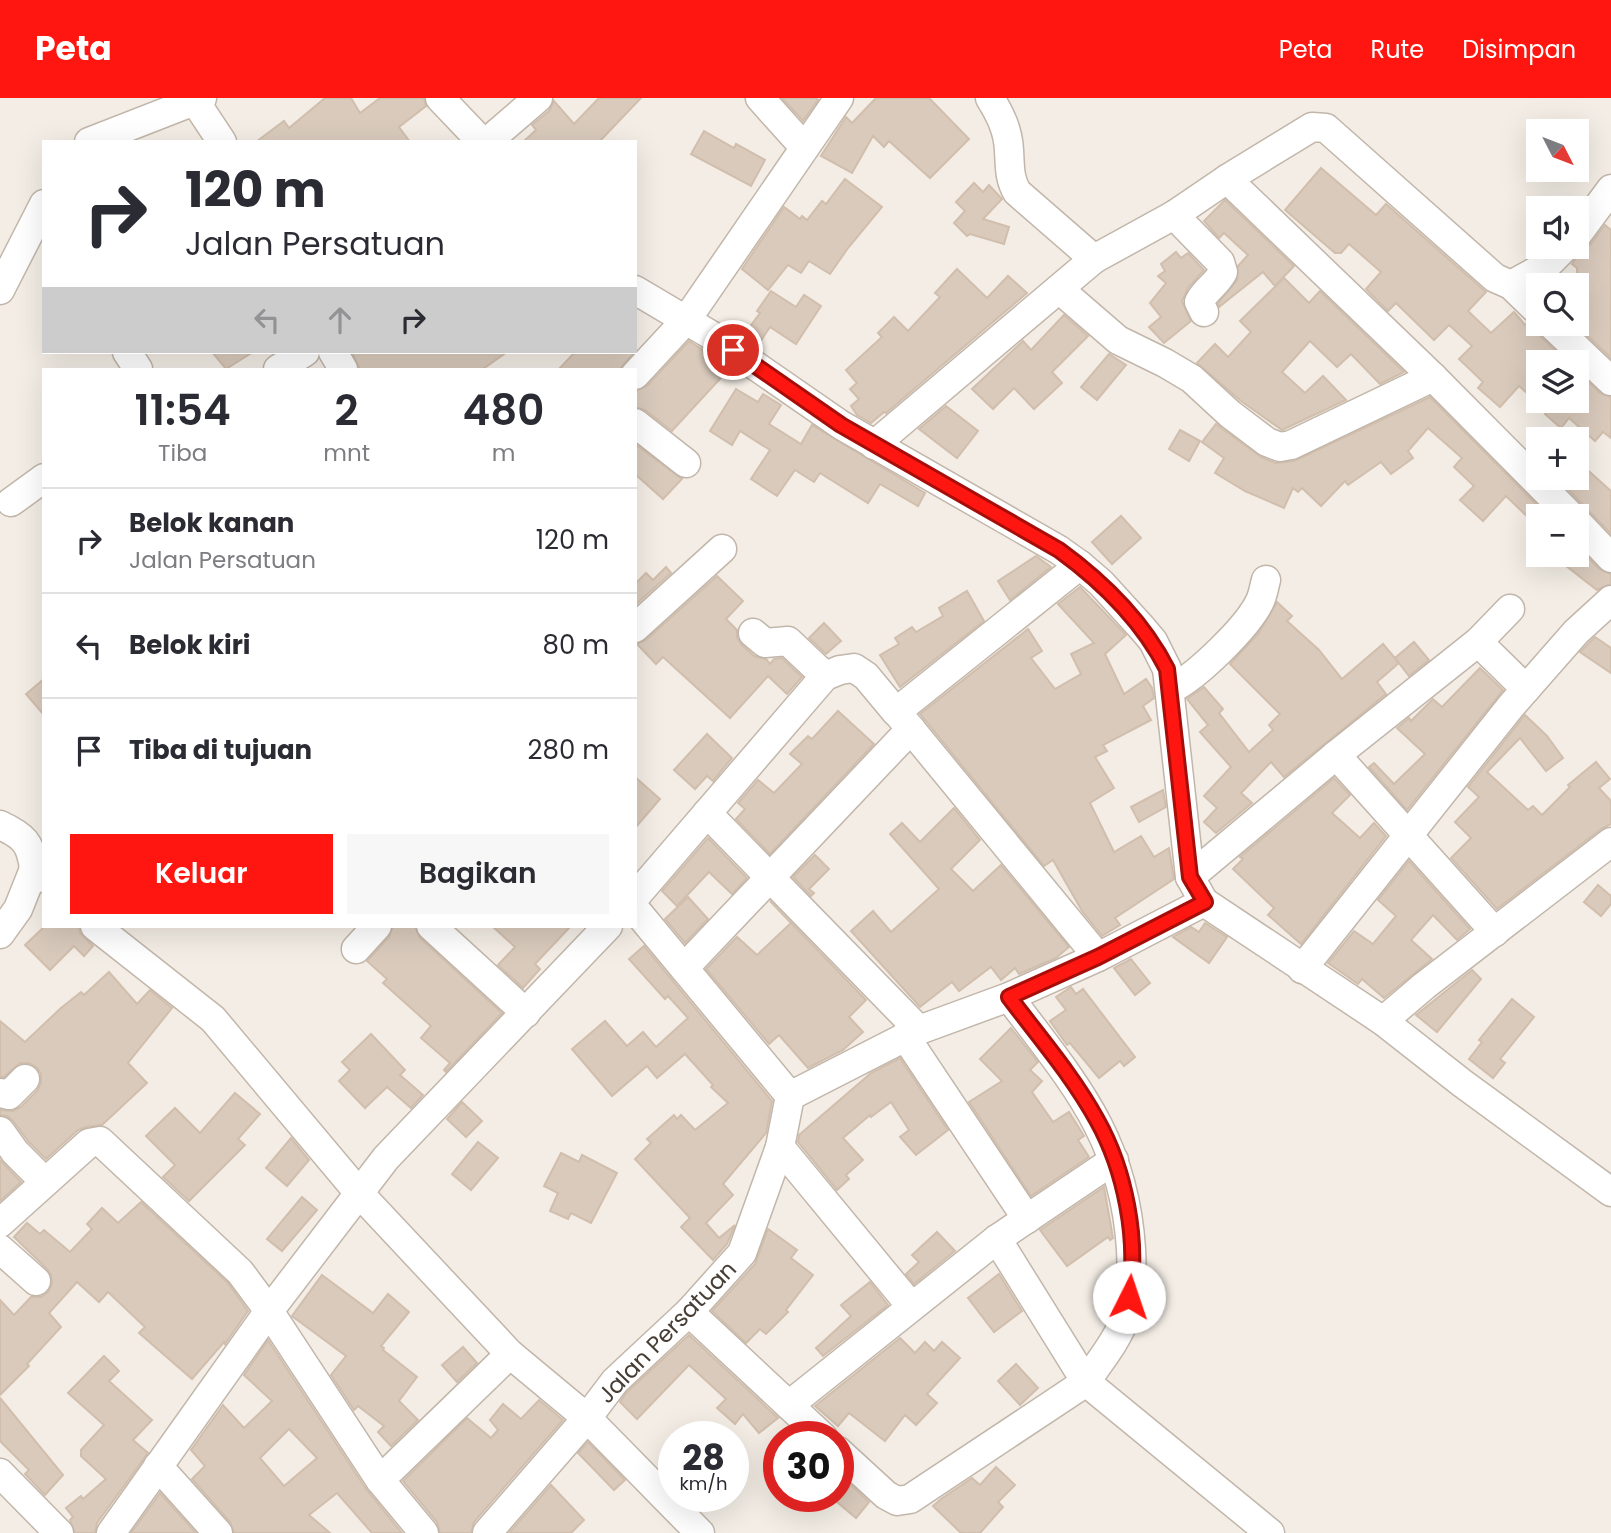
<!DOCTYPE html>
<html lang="id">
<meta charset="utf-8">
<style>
body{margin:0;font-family:Poppins,sans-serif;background:#f7f7f7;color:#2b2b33;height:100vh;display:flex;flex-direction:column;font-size:26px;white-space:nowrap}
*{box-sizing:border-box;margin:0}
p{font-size:23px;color:#7c7c81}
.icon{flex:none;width:38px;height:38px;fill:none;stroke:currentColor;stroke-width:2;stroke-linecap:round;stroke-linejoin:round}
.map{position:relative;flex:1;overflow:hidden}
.details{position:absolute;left:42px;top:270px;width:595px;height:560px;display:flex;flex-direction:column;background:#fff;border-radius:0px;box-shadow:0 7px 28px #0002}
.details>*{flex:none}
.top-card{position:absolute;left:42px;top:42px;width:595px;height:214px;border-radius:0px;box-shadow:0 7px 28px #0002;background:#fff;color:#2b2b33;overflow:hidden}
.needle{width:46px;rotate:132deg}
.fabs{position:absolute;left:1526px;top:21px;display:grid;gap:14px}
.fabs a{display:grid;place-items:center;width:63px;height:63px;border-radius:0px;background:#fff;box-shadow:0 7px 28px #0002;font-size:35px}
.speed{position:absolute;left:658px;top:1323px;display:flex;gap:14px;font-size:35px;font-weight:700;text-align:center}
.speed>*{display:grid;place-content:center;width:91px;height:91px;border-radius:50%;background:#fff;box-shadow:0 7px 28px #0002;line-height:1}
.speed small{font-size:18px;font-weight:400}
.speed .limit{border:10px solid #d22;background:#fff;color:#111}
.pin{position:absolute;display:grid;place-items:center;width:60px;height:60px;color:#fff;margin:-30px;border:4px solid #fff;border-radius:50%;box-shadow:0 2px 7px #0007}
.me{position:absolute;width:77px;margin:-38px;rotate:4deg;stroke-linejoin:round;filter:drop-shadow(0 0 5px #0008)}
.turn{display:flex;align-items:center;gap:24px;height:147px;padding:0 28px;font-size:32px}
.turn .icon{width:91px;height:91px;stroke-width:2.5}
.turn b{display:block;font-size:49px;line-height:60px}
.lanes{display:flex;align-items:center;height:66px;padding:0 28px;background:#0003;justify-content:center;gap:35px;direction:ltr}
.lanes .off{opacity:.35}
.eta{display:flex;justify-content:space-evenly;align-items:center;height:119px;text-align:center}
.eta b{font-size:42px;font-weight:600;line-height:49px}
.action{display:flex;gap:14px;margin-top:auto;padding:14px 28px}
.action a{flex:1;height:80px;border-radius:0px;background:#ff1610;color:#fff;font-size:28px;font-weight:600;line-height:80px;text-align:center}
.action a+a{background:#f7f7f7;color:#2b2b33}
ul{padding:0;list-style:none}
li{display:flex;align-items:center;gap:21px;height:105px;padding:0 28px;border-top:2px solid #e1e1e2}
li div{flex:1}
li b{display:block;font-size:26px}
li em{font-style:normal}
header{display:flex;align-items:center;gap:42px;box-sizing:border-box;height:98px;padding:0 35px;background:#ff1610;color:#fff}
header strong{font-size:33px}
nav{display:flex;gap:38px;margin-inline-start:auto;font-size:24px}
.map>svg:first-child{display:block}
.building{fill:#d9cabc;stroke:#d1beac;stroke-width:2;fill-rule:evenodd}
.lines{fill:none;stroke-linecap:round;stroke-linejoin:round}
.minor-casing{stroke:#c2b6aa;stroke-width:31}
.minor{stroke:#fff;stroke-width:28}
.route-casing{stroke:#a60e0a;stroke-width:18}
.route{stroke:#ff1610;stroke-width:12}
.labels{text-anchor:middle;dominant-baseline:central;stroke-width:5;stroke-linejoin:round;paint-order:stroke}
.street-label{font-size:23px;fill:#463d34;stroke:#fff}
</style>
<header>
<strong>Peta</strong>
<nav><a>Peta</a><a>Rute</a><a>Disimpan</a></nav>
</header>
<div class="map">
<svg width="1611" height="1435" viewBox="0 0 1611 1435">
<rect width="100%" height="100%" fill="#f3ede5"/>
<g class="building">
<path d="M325,0H351L360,15L380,0H424L426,8L399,29L410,44H256L284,23L289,30Z"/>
<path d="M599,0H641L599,44H523L536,32L532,27L549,13L554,3L574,26Z"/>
<path d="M782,0H816L818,2L803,23Z"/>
<path d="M876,0H929L969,41L930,80L889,43L884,49L873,38L852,75L821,58L846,19L852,25Z"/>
<path d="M704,33L734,50L736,46L765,62L751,88L691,56Z"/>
<path d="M1321,70L1376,117L1386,106L1486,194L1468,213L1491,235L1514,214L1525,227L1527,225L1535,229L1540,238L1567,264H1538V303H1577V273L1600,295L1611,299V340L1603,334L1595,343L1569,320L1561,330L1545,316L1547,313L1519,288L1500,309L1478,290L1483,284L1459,261L1472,248L1449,227L1434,242L1396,205L1388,213L1366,191L1381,174L1349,146L1341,155H1335L1285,112Z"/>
<path d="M845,81L882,109L848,150L830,176L809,163L801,175L788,167L768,192L742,171L784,109L800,121L802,118L807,122L822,103L826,106Z"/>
<path d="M974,85L983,94L989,87L1002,101L983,121L1009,129L1004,146L970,136L967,138L954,125L965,113L956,104Z"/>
<path d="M1225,102L1294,168L1275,188L1263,174L1219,209L1218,205L1237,182L1238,168L1248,157L1224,135L1219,140L1204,123Z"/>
<path d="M1605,127L1611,132V260L1575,226H1577V170L1572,166L1581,153L1590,147Z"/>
<path d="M1176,154L1181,160L1188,155L1204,172L1188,190L1182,203L1191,223L1164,245L1149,229L1161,219L1150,205L1166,185L1158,178L1165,173L1161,166Z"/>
<path d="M957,171L987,200L1008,178L1027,195L886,315L884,314L871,325L857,317L851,308L859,301L850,291L857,285L846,272L882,239L878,235L894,219L908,233L940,199L935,195Z"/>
<path d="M1284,180L1309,205L1320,193L1404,274L1380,286L1351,256L1337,269L1310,243L1282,274L1305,295L1323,278L1346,302L1282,332L1241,303L1197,265L1215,246L1228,259L1251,234L1240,223Z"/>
<path d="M771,193L796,209L804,197L821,208L796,246L770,229L760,244L746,234L760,215L757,213Z"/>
<path d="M1064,217L1088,238L1052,274L1062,285L1034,311L1014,290L993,311L972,291L1023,243L1031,252Z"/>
<path d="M689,243L730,270L672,333L645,312L635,309V293L647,288Z"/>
<path d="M212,254H253L226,271Z"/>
<path d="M352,254H507L483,271H360Z"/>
<path d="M575,254H634L620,271H559Z"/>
<path d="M1109,256L1126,267L1097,302L1081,289Z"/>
<path d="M736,291L758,304L763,296L781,307L769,326L801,346L812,327L925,395L918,408L880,386L868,405L820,375L814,384L795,372L777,398L751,381L770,352L740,333L732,347L710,333Z"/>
<path d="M1430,299L1548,418H1538V429L1506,398L1483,423L1460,402L1474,388L1454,369L1462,360L1428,330L1408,353L1413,360L1391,376L1381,364L1348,387L1345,383L1321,408L1302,390L1298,394L1293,390L1284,410L1245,393L1215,375L1224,360L1202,344L1216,326L1261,359L1275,365L1294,363Z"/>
<path d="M946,308L978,333L957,360L919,331Z"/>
<path d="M1180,332L1200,343L1189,363L1169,351Z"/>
<path d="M635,346L682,381L663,401L635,376Z"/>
<path d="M1582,367L1611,393V436L1564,387L1571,380H1577V373Z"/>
<path d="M1121,418L1141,440L1112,466L1092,444Z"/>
<path d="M1577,448L1599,471L1611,476V486L1597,492L1552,457H1577Z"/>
<path d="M1036,458L1051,469L1010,502L998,483Z"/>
<path d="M666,469L671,475L635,507V486L646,475L653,482Z"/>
<path d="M717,478L743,503L726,521L737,532V540L742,547L754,558L766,561L770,566L774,561L782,560L802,579L787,596L768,578L730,620L663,559L656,566L637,546L646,542Z"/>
<path d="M1080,489L1126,537L1105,556L1124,596L1146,581L1152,590L1154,600L1143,608L1151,622L1103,647L1107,653L1095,659L1114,690L1090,705L1114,754L1141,738L1154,759L1169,750L1174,781L1115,820L1120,827L1102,838L1082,813L1053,762L1044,768L920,616L1028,531L1042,553L1031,560L1055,591L1081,576L1071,556L1094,545L1058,506Z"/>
<path d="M967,493L984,523L900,589L880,557L899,546L895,540L912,529L916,534L943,518L939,510Z"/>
<path d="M1277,504L1292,518L1287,523L1319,552L1342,581L1383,546L1399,565L1377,584L1386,596L1284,679L1271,664L1241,695L1252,705L1216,735L1204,724L1217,710L1204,698L1231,669L1200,634L1208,627L1187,601L1204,589L1223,611L1219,615L1249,654L1273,632L1269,627L1280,616L1230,566L1258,536Z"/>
<path d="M824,525L841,543L826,556L809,540Z"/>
<path d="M1595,539L1611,550V575L1580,554Z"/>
<path d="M1414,544L1429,562L1409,578L1395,560Z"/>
<path d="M1480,570L1503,592L1407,712L1369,669L1374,665L1394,686L1425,656L1397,630L1409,620L1411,623L1433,601L1442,609Z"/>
<path d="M44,581V617L26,596Z"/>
<path d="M838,613L874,646L770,756L736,721L745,711L738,705L758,682L774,695L802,666L790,656L808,638L812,641Z"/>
<path d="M1525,617L1547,638L1563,660L1546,673L1520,640L1487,674L1528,712L1533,708L1542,717L1570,689L1568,687L1596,664L1610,681L1599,690L1611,703V726L1601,731L1497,811L1451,760L1471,740L1455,724L1479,699L1468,689Z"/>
<path d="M707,636L732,660L713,683L707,678L695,691L674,672Z"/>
<path d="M635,679L660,701L635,730Z"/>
<path d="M1334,680L1350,697L1332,715L1360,740L1374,725L1386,738L1301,846L1268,817L1274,810L1233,771L1243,761L1240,759Z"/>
<path d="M1163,692L1166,709L1139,724L1131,709Z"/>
<path d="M954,710L980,742L951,771L973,793L1001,767L1069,849L1056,860L1019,876L1015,870L1001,882L991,869L959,893L952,884L920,909L851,833L873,813L891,834L939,791L890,736L902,725L920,744Z"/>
<path d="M708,740L747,780L732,796L709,774L677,808L662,793Z"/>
<path d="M815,757L829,771L809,791L814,795L811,798L793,779Z"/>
<path d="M1409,763L1470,831L1457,842L1433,817L1411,842L1432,861L1384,900L1362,881L1358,886L1328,865L1354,833L1373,846L1396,818L1378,802Z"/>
<path d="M1598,787L1611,798V806L1601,818L1584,804Z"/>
<path d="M688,799L708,821L685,845L665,821Z"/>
<path d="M770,803L866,902L849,919L863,934L843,952L808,970L779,937L769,946L706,871L737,839L757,857L791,825Z"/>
<path d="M1205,825L1227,839L1209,865L1173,839L1191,829L1199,834Z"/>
<path d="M45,828H79L80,835L93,848L84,858L74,848L50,872L25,847Z"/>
<path d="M393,828H415L420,840L502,915L446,974L444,972L450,965L421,940L431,928L383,885L387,881L367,863L389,839Z"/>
<path d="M492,828H571L535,866L540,871L523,890L498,867L515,849Z"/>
<path d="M644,848L772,1003L766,1035L723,1086L733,1097L706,1125L719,1140L735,1127L727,1146L713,1162L681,1129L690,1120L635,1061L651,1045L647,1041L674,1017L677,1021L681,1017L695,1032L728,1005L711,989L713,987L685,956L657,980L647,968L612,998L572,951L605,923L627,948L643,934L656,949L688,920L668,898L665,901L629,861Z"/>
<path d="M1131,861L1150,885L1135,897L1114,870Z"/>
<path d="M1472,872L1481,881L1437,934L1416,917Z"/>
<path d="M109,874L137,906L150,892L172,910L128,965L147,985L102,1027L86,1029L78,1032L46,1061L28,1043L13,1023L7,1018L0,1017V1012L13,1013L21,1009L37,993L41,985V976L37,970L29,965H20L4,979H0V923L25,944L61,910L81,894L84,897Z"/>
<path d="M1071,889L1076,896L1083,891L1135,959L1124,968L1120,963L1099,980L1070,945L1067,947L1050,923L1066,912L1056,899Z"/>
<path d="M1512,901L1534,919L1500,961L1505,965L1493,980L1469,961L1482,944L1479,942Z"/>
<path d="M1011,930L1038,964L1030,972L1042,983L1032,994L1053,1024L1069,1014L1084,1038L1078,1042L1089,1059L1031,1098L969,1004L1002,983L980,961Z"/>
<path d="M371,936L405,972L400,977L423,997L411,1010L387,989L365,1010L339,983L350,972L342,964Z"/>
<path d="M900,960L948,1032L916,1057L900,1039L909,1032L891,1004L871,1019L870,1017L843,1040L863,1062L846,1077L849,1081L837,1092L798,1044L799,1037L871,975Z"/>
<path d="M235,995L260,1016L238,1041L245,1047L189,1103L163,1079L175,1067L146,1038L175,1010L200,1035Z"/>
<path d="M462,1004L482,1023L466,1039L447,1021Z"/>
<path d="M291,1040L309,1062L287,1088L266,1070Z"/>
<path d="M478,1044L498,1060L471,1092L452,1076Z"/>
<path d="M561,1055L579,1064L582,1057L617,1075L591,1125L571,1115L568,1121L550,1113L558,1095L544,1088Z"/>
<path d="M0,1062L21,1084L0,1103Z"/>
<path d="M1104,1089L1113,1140L1110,1142L1108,1139L1067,1168L1040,1132Z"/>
<path d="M302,1099L317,1112L282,1153L267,1141Z"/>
<path d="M141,1104L228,1185L248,1213L225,1246L224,1244L192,1281L139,1235L145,1229L108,1194L99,1204L77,1184L49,1215L61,1229L27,1266L29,1268L0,1297V1202L14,1217L31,1199H41L48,1194L52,1186L51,1177L47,1171L14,1139L27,1125L40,1136L44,1132L70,1154L92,1131L87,1126L102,1110L118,1125Z"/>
<path d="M768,1131L797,1152L791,1160L813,1177L786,1212L788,1214L766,1236L760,1231L746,1245L712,1213L755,1166Z"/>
<path d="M937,1134L955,1153L914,1186L906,1176L919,1164L912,1157Z"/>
<path d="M999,1176L1022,1213L994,1234L968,1200Z"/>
<path d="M322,1177L373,1215L388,1196L409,1214L381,1248L384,1250L383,1252L417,1279L399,1303L418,1322L391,1348L378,1334L384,1328L358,1308L354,1312L331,1277L346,1258L292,1218Z"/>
<path d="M870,1184L888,1207L823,1258L816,1250L851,1218L841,1207Z"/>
<path d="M689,1237L778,1320L759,1335L743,1316L735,1326L717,1310L726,1301L689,1267L637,1321L620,1304L627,1294Z"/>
<path d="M900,1240L915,1255L925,1244L934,1253L942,1244L960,1260L927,1296L937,1305L916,1327L905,1317L885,1343L849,1315L838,1328L815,1308Z"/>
<path d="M268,1242L366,1391L402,1435H372L337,1395L309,1417L330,1435H234L230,1424L192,1381L205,1368L191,1352L223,1307L244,1330L272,1303L244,1277ZM289,1331L317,1360L284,1388L260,1360Z"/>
<path d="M463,1249L477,1265L457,1284L442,1267Z"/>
<path d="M104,1258L119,1273L109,1283L152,1322L133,1342L148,1355L97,1425L95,1435H75L70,1422L73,1419L66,1410L81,1398L83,1401L106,1381L81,1358V1352L104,1327L68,1295Z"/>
<path d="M1016,1266L1038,1290L1020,1307L998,1283Z"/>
<path d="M0,1300L63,1377L45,1397L25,1376L29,1372L0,1343Z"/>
<path d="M539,1302L563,1322L474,1424L471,1435H440L437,1424L403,1383L467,1320L491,1340L498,1332L490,1322L503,1306L521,1321Z"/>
<path d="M588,1344L625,1382L614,1392L578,1355Z"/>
<path d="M996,1369L1015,1387L998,1404L1003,1409L980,1435H961L933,1408L941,1401L972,1380L980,1387Z"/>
<path d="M551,1387L584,1422L571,1435H509Z"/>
<path d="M851,1387L869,1404L856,1420L837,1404Z"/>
<path d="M160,1395L196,1435H131Z"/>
</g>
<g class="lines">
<defs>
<g id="minor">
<path d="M440,0L482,44"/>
<path d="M760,0L804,49"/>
<path d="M990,0C1000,16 1008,32 1009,52C1010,68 1009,80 1017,94L1094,161L1174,117L1227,81L1312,29L1326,30L1495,180L1511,187L1538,213"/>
<path d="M195,3L222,44"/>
<path d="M89,44L202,0"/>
<path d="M487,44L538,0"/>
<path d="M1227,81L1433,279L1571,418"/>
<path d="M1174,117L1220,164L1223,174C1217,186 1205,192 1199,204L1204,214"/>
<path d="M1577,137L1611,91"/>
<path d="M1511,187L1547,167L1565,149"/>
<path d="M1059,191L1118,242L1165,265L1192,281L1230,316L1267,344L1280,349L1291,347L1433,279"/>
<path d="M0,192L44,106"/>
<path d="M635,192L711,237L841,327L1059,452L1080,467L1101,485L1142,530L1153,543L1167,571L1190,779L1204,804L1383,923L1462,985L1611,1094"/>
<path d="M1551,226L1611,283"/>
<path d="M127,254L138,271"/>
<path d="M333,254L343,271"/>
<path d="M278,271L305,254"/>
<path d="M635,277L687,221L839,0"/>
<path d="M635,325L686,365"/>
<path d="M874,347L1094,161"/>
<path d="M11,404L44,380"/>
<path d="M1577,424L1611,460"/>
<path d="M635,530L722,451"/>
<path d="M753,535L765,545L788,543L825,578"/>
<path d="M1478,544L1526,591"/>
<path d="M1171,591C1196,579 1248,529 1260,503C1263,497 1264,489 1266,482"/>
<path d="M900,618L1098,859"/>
<path d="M1336,657L1495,834"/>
<path d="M707,715L919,932"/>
<path d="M0,727C24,738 31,745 34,771L44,780"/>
<path d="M1190,779L1336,657L1478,544L1510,511"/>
<path d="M635,799L825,578L840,572L854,570L866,578L896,614L1080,467"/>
<path d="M635,811L790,998"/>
<path d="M95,828L213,921L359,1095L510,1256L587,1320L700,1435"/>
<path d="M431,828L526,915"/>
<path d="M0,836L18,811L34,771"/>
<path d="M356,851L377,828"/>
<path d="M684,870L911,631"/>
<path d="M1302,871L1511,608L1576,534L1611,502"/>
<path d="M1009,899C1073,984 1124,1039 1131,1151C1132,1173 1133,1198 1125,1220C1117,1243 1099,1264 1086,1284L1270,1435"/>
<path d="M1383,923L1424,888L1611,744"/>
<path d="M905,938L1027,1121"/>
<path d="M0,995L9,997L25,981"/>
<path d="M790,998L919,932L1009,899L1098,859L1204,804"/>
<path d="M0,1033L15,1054L45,1084"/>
<path d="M780,1049L911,1208"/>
<path d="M0,1125L89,1045L100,1043L240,1174L269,1213L380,1382L424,1435"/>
<path d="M0,1151L36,1183"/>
<path d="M689,1214L823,1339"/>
<path d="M789,1307L997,1141L1114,1062"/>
<path d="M838,1353L886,1397L897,1403L910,1401L1086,1284L997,1141"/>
<path d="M158,1368L218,1435"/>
<path d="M0,1375L59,1435"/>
<path d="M380,1382L510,1256"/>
<path d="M111,1435L269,1213L386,1060L608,828"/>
<path d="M487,1435L587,1320L615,1283L689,1214L742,1155L780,1049L790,998"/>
</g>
</defs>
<use href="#minor" class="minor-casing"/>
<use href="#minor" class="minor"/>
</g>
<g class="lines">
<defs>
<path id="route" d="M733,252L841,327L1059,452C1103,484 1142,522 1167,571L1190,779L1205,804L1098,859L1009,899C1039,939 1073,978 1097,1022C1125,1072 1139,1142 1129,1199"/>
</defs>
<use href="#route" class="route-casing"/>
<use href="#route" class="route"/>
</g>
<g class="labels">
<g class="street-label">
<text transform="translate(667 1234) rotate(-46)">Jalan Persatuan</text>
</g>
</g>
</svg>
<div class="fabs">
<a><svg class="needle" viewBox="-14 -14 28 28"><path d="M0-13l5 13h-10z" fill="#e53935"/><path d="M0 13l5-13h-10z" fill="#7c7c81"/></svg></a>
<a><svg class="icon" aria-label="sound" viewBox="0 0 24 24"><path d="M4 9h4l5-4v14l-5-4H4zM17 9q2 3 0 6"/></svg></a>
<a><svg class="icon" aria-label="search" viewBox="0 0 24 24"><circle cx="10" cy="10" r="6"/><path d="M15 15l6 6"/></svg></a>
<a><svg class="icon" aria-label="layers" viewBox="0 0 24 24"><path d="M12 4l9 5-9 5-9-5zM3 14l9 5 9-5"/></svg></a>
<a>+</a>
<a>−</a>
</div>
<div class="speed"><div>28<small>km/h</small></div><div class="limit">30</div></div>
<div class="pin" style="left:733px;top:252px;background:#d93025"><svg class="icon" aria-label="arrive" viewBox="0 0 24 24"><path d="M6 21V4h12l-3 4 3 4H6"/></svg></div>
<svg class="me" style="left:1129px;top:1199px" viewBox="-20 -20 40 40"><circle r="19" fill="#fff"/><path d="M0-13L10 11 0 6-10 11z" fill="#ff1610"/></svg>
<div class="top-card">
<div class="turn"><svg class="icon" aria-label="right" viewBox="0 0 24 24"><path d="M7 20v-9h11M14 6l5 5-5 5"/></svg><div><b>120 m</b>Jalan Persatuan</div></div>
<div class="lanes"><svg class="icon off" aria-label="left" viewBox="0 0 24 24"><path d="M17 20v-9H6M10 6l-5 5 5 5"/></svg><svg class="icon off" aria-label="ahead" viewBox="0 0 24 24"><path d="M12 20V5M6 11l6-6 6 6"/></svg><svg class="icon" aria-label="right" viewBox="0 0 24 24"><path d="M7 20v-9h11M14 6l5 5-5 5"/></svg></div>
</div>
<section class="details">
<div class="eta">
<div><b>11:54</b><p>Tiba</p></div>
<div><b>2</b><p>mnt</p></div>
<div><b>480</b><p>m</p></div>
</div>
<ul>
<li><svg class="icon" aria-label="right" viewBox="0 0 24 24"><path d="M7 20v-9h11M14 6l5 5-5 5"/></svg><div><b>Belok kanan</b><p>Jalan Persatuan</p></div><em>120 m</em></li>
<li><svg class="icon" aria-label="left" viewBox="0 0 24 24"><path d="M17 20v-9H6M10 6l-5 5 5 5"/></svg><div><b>Belok kiri</b></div><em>80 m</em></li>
<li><svg class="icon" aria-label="arrive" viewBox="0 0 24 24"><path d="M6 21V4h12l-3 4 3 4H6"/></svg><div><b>Tiba di tujuan</b></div><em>280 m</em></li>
</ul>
<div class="action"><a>Keluar</a><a>Bagikan</a></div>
</section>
</div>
